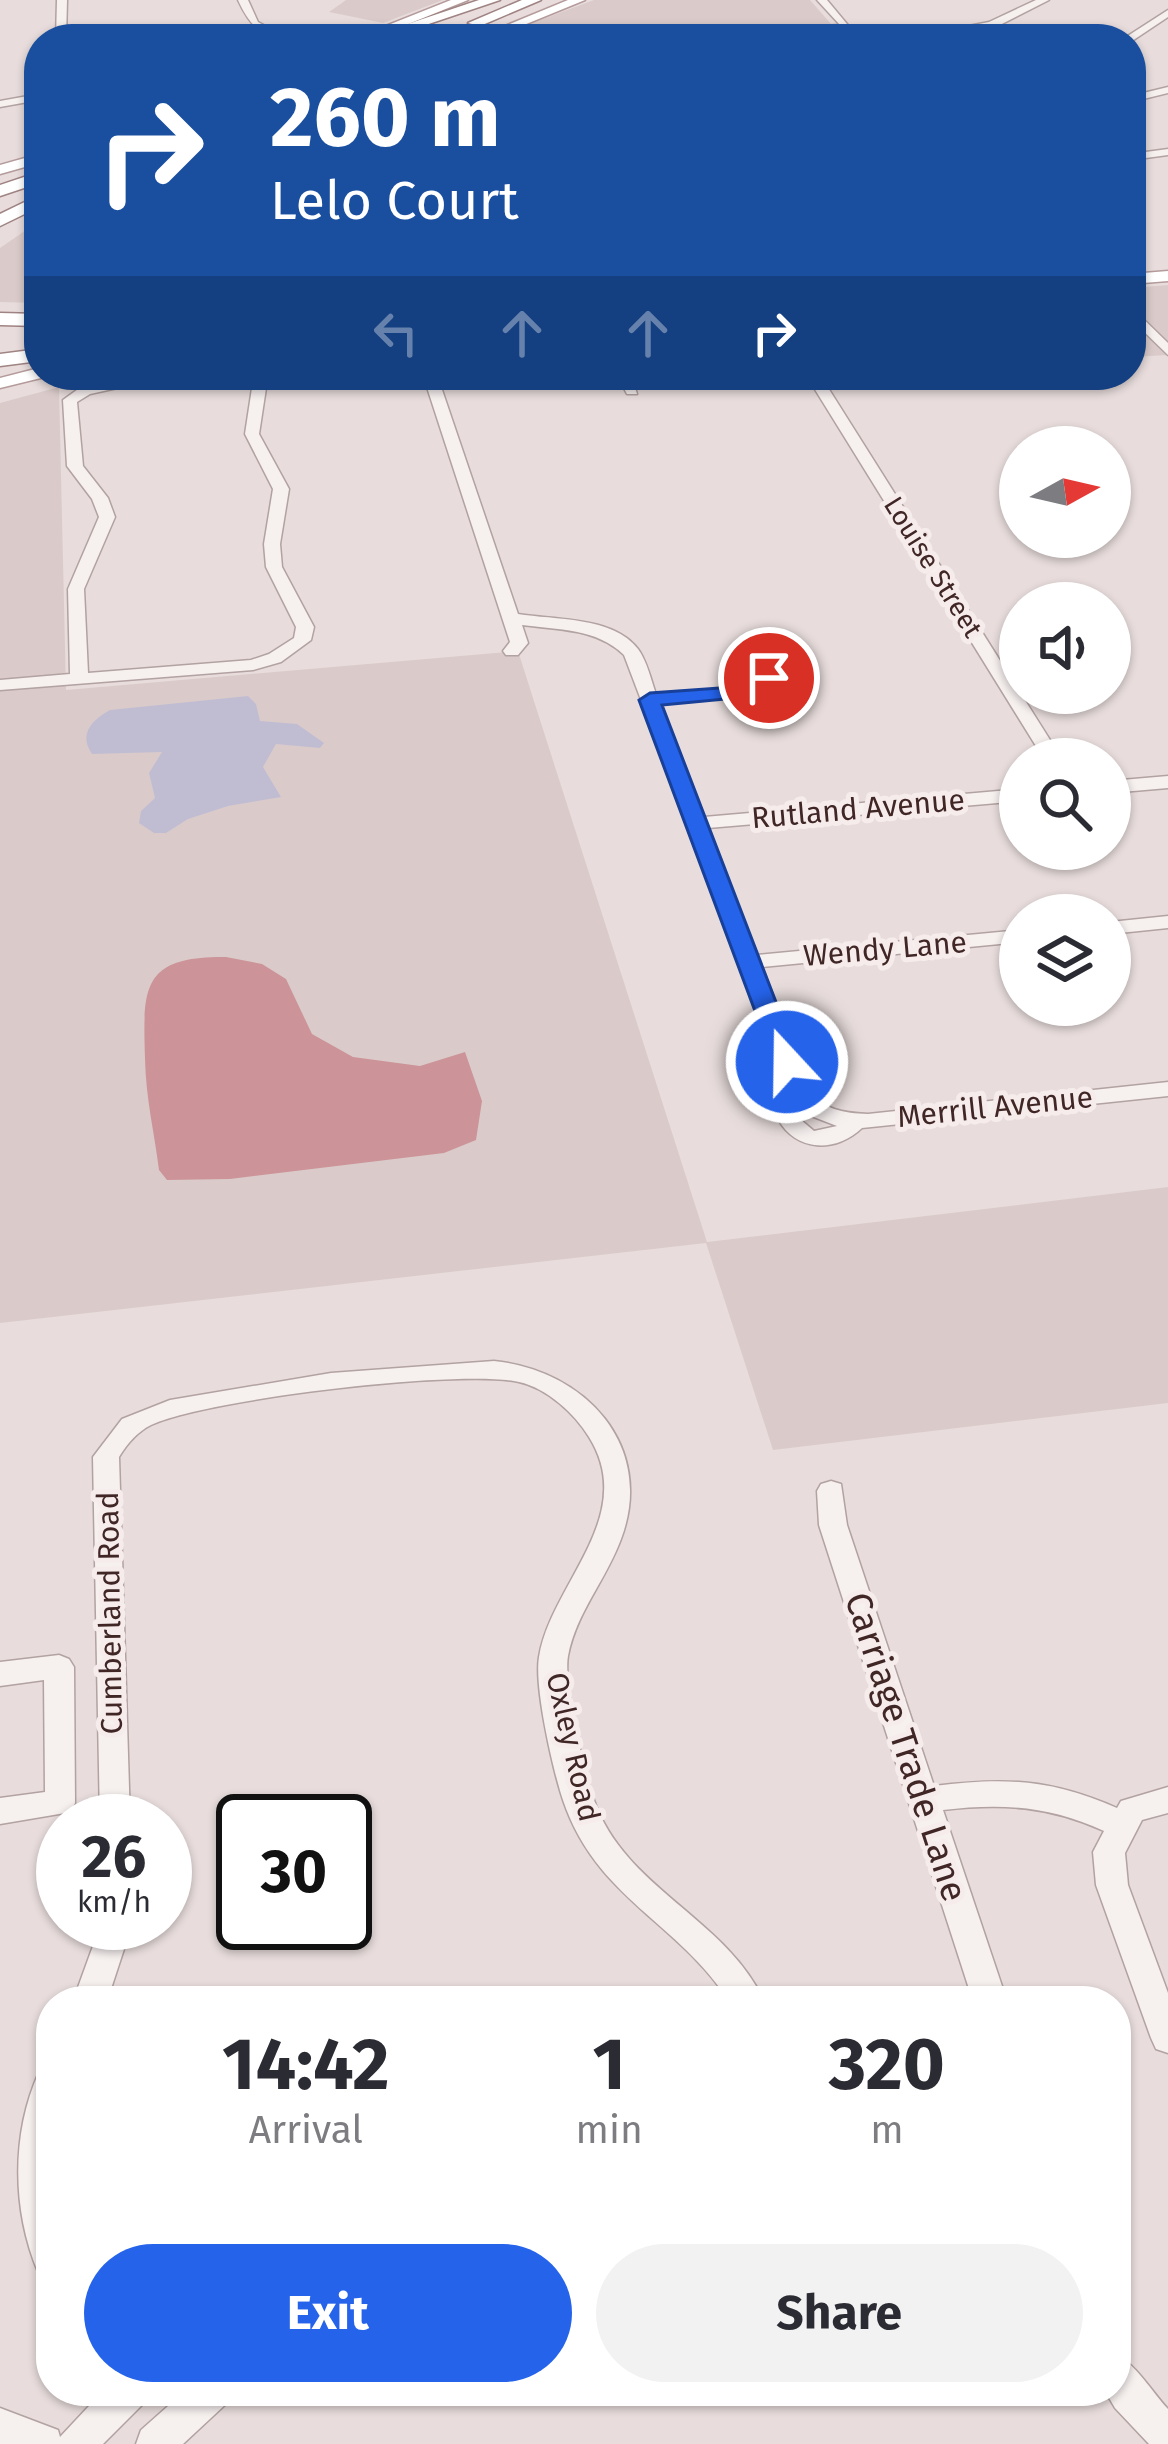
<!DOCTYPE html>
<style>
:root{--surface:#fff;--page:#f2f2f3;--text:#2b2b33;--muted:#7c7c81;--accent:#2563eb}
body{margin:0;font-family:"Fira Sans",sans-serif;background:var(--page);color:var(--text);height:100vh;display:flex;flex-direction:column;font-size:45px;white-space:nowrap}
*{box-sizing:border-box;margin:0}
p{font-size:39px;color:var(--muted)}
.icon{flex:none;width:66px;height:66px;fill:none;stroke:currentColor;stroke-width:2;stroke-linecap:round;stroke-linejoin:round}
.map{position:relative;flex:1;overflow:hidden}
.drawer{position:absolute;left:36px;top:1986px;width:1095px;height:420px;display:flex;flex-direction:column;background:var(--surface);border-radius:48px;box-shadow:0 3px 9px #0004}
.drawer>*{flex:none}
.banner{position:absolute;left:24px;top:24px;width:1122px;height:366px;border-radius:48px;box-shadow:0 3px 9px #0004;background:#1a4fa0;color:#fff;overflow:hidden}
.needle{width:78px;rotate:82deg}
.controls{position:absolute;left:999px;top:426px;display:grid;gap:24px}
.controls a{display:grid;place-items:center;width:132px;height:132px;border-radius:50%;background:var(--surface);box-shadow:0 3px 9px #0004;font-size:60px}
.speed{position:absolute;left:36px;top:1794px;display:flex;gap:24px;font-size:60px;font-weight:700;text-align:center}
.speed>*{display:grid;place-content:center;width:156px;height:156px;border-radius:50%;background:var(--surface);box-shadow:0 3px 9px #0004;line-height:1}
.speed small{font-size:30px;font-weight:400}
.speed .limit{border:6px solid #111;border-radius:18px;background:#fff;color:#111}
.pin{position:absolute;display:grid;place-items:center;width:102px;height:102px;color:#fff;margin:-51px;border:6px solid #fff;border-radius:50%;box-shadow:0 3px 12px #0007}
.me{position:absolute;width:132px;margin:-66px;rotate:339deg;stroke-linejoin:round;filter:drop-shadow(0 0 9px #0008)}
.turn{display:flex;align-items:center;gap:42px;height:252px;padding:0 48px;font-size:54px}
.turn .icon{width:156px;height:156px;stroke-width:2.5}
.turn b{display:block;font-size:84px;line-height:102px}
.lanes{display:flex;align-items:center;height:114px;padding:0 48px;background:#0003;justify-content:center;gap:60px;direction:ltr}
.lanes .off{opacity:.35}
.eta{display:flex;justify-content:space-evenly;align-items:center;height:204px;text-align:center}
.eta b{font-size:72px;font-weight:700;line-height:84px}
.action{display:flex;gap:24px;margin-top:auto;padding:24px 48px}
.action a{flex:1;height:138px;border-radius:72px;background:var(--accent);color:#fff;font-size:48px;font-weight:700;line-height:138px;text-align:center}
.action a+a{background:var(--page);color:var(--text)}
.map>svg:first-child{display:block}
.built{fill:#dacbca}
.green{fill:#c0bdd3}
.water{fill:#cc9498}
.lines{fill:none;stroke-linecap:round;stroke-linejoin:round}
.minor-casing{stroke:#b2a2a1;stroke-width:3}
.major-casing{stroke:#b59b9b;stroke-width:3}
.highway-casing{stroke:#a08383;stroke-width:3}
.minor{fill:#f6f0ef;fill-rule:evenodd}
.major{fill:#fff;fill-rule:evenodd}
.highway{fill:#fff;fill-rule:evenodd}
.route{fill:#2563eb;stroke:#184099;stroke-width:3}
.labels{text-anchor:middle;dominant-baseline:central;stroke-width:10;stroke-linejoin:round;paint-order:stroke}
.far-street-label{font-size:27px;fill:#402625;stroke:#f6ecec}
.street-label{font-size:30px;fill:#402625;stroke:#f6ecec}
.near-street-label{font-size:36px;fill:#402625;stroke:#f6ecec}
</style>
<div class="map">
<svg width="1168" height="2444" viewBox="0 0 1168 2444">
<rect width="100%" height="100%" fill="#e8dddc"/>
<path class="built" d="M346,0H443L383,23L329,12Z
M594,0H810L832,25L698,32L703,39H489Z
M39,221V303L0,302V248Z
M1168,285V355L1131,357V288Z
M59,387L66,690L518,651L707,1242L1168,1187V1403L773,1450L706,1243L0,1323V403Z"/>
<path class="green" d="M248,696L256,704L260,721L297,724L324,743L320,748L276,744L263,767L281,797L228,806L188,819L166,833H154L139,823L141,811L155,798L149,773L162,752L92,754C78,734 92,720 110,710Z"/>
<path class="water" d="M226,957L262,964L286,979L312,1034L353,1057L420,1066L465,1052L482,1101L476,1140L444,1153L230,1179L167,1180L159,1170C154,1130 146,1100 145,1059C143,988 141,956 226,957Z"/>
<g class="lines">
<g class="minor-casing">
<path id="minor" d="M57,0H67L66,39H56Z
M238,0H248L258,22L289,39C261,39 249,24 238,0Z
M817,0H827L857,36L845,31L711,39L739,30L840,25Z
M1036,0H1049L996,27L902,39L989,22Z
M1168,10V17L1132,41L1123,39Z
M1168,87V93L1131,102V96Z
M39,94V100L0,107V101Z
M1168,149V155L1131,160V154Z
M1131,307L1168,343V355L1131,319Z
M146,375H177L90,394L77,402L83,466L108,498L115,517L84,589L88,673L251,660L269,654L294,638L296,627L266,567L264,544L273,489L245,434L254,375H268L259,434L289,489L280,544L282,567L314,627L311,640L281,662L253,670L0,690V680L70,674L68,589L99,517L92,499L67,466L63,400L81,387Z
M423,375H437L518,614C554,620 613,616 638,649C647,661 651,680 656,694C676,692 698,693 718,688C745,682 767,664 794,683V697L767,707L725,698L660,704L704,817L1020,789V801L708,828L757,955L1020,930V942L762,967L809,1091C825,1110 843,1113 868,1114L1168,1082V1096L862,1128C836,1153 796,1152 778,1119L793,1100L624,655C597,628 557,630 522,625L528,643L518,655H506L503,651L510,642ZM757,685H774L778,691L765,696L742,691ZM806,1114L837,1126L814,1131L801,1120Z
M617,375H631L637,394H627Z
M806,375H820L1062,759H1044Z
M1168,776V788L1110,793V781Z
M1168,916V928L1110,934V922Z
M494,1361C585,1370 656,1446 621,1539C606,1580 576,1613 568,1656C563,1685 584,1770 594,1800C624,1888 726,1918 764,2001H729C678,1922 596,1898 563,1800C553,1770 534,1687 539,1657C551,1583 639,1517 589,1437C575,1414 547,1388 519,1382C460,1369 206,1399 151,1425C137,1432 127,1444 119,1457L130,1821H100L93,1457L122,1419L170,1400L331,1373Z
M831,1481L841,1484L847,1525L934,1786C1005,1777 1051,1779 1117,1808L1121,1801L1168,1787V1813L1142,1820L1125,1853L1128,1885L1168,1993V2053L1156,2049L1151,2038L1096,1885L1093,1852L1104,1831C1049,1806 1002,1803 943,1810L1007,2001H973L819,1525L817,1491L821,1484Z
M59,1655L69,1659L74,1667L75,1803L71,1812L0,1824V1798L45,1792L44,1680L0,1686V1662Z
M95,1923H127L125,1946L107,2001H73L93,1946Z
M51,2067V2277L38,2272C12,2210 11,2134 39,2072Z
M1116,2355C1136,2364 1152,2392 1168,2409V2444H1149L1115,2408L1105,2391H1116Z
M103,2391H149L143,2404L103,2444H0V2408L58,2430L60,2437Z
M185,2391H232L226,2404L183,2444H136L141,2430Z"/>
</g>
<g class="major-casing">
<path id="major" d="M451,0H468L371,39H353Z
M568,0H585L490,39H473Z
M39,154V163L0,174V165Z
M1168,271V281L1131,284V274Z
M39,368V375L45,377L0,388V378Z"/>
</g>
<g class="highway-casing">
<path id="highway" d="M479,0H500L384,39H363Z
M522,0H541L480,26L468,23Z
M39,172V183L0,196V185Z
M39,195V207L0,226V214Z
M0,313L39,314V326L0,325Z
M39,349V361L0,366V354Z"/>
</g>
<use href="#minor" class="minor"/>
<use href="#major" class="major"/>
<use href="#highway" class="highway"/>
</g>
<path class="route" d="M769,672L776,674V683L725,699L662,705L799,1062L787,1069L774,1062L639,700L650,693L720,688L740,677Z"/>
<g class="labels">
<g class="far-street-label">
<text transform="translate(933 567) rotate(58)">Louise Street</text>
</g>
<g class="street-label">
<text transform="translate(858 809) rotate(-5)">Rutland Avenue</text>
<text transform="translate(885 949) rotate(-5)">Wendy Lane</text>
<text transform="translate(995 1107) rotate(-6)">Merrill Avenue</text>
<text transform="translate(110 1613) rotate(-91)">Cumberland Road</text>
<text transform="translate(573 1747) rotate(77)">Oxley Road</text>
</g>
<g class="near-street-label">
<text transform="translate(906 1747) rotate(72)">Carriage Trade Lane</text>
</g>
</g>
</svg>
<div class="controls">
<a><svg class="needle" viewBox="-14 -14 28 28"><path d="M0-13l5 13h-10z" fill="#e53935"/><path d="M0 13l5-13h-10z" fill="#7c7c81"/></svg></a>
<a><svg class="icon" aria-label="sound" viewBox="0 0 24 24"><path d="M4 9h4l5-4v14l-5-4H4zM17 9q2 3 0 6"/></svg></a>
<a><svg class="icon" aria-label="search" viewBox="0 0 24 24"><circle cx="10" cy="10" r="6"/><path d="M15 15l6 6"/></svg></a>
<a><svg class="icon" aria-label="layers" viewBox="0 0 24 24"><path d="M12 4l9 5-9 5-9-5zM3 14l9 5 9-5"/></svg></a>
</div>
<div class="speed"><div>26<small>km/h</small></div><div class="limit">30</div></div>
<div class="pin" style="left:769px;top:678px;background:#d93025"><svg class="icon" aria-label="arrive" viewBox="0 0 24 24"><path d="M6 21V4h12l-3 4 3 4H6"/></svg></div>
<svg class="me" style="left:787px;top:1062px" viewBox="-20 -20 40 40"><circle r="17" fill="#2563eb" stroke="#fff" stroke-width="3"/><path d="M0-11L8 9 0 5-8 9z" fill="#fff"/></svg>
<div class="banner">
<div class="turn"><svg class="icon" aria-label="right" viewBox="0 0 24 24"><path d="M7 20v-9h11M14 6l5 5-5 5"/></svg><div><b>260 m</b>Lelo Court</div></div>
<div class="lanes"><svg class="icon off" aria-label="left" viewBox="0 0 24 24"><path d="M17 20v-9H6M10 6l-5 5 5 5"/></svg><svg class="icon off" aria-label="ahead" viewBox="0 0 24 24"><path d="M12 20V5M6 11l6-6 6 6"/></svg><svg class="icon off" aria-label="ahead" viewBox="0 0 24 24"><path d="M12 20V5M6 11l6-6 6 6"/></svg><svg class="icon" aria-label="right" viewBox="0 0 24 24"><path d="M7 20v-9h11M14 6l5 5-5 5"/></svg></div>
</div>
<section class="drawer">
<div class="eta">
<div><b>14:42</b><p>Arrival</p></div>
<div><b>1</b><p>min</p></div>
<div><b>320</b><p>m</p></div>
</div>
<div class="action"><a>Exit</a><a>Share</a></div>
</section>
</div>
